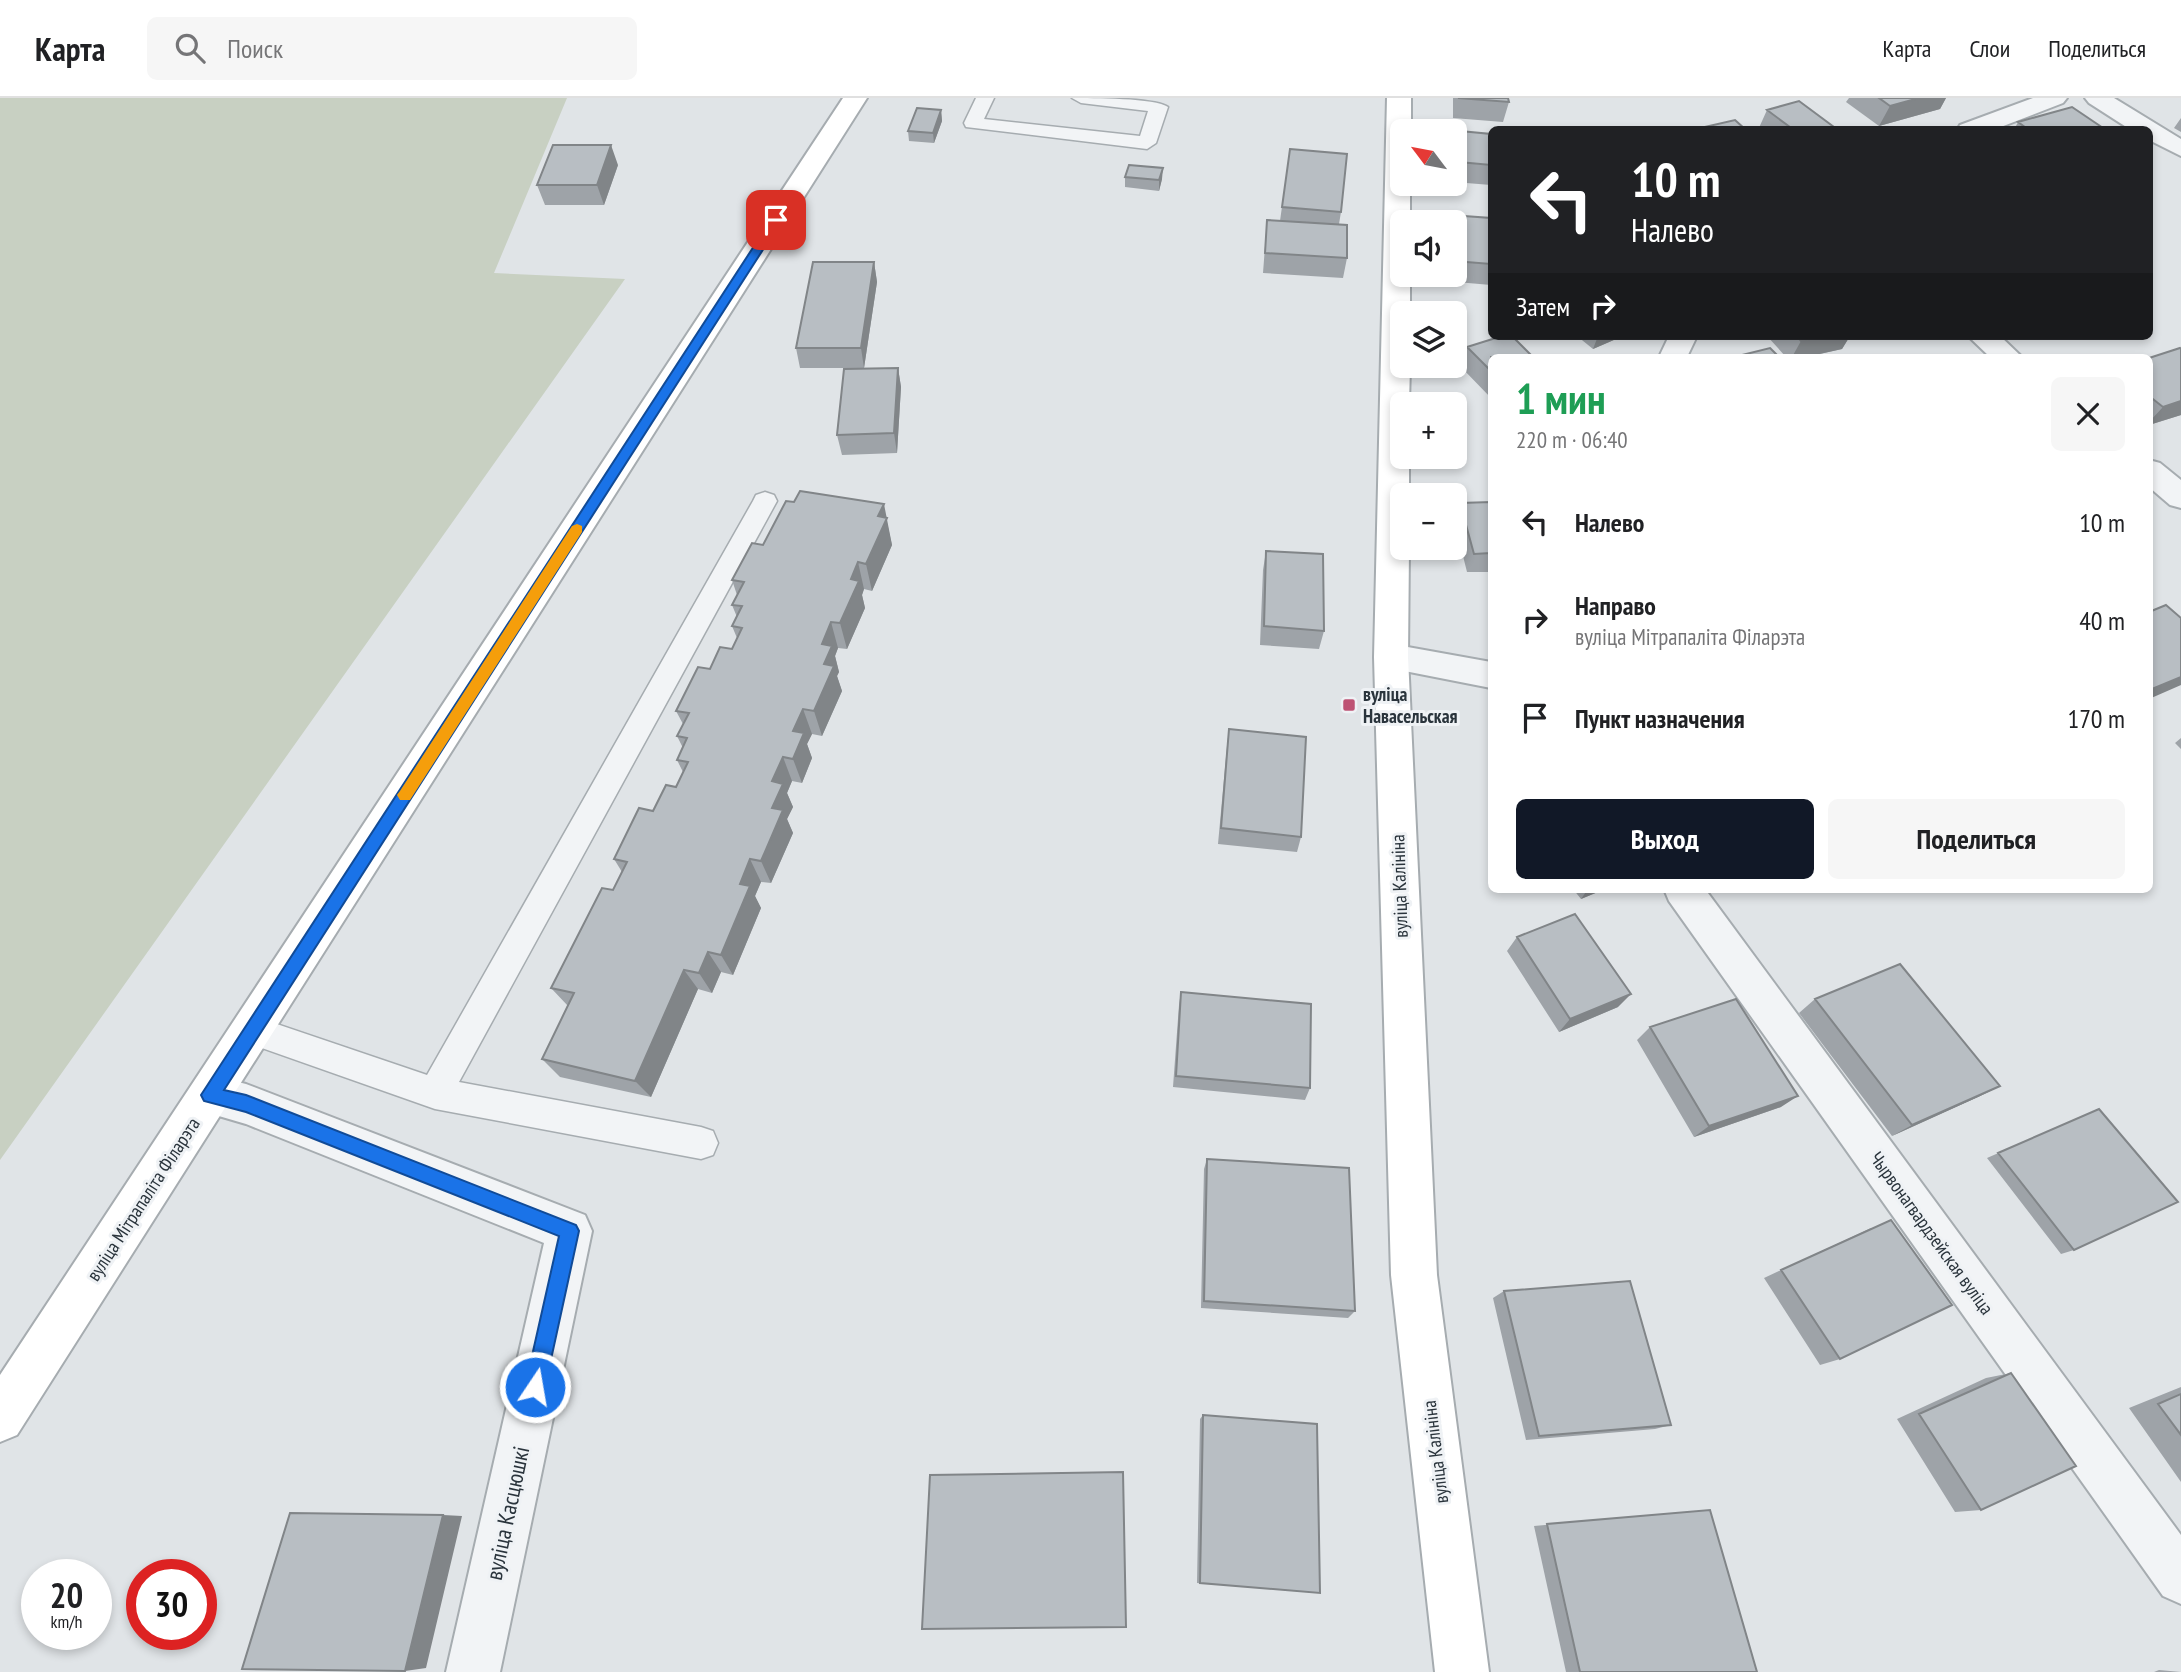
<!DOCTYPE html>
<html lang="ru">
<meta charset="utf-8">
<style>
:root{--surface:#fff;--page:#f6f6f6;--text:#202124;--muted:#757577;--line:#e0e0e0;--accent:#111827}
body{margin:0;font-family:"PT Sans Narrow",sans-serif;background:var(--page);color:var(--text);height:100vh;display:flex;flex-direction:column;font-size:26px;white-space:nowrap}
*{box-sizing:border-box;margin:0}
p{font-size:23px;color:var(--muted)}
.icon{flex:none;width:38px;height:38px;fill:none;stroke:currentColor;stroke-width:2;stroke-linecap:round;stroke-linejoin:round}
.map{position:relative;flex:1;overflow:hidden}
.sheet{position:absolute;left:1488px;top:256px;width:665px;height:539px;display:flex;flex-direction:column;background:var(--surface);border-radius:10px;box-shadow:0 4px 10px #0003}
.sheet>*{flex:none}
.guide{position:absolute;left:1488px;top:28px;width:665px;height:214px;border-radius:10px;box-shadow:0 4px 10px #0003;background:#202124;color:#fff;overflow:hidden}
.needle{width:46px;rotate:302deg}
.tools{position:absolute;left:1390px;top:21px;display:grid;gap:14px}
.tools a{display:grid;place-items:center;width:77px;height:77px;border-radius:10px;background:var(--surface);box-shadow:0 4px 10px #0003;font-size:35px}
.speed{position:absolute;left:21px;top:1461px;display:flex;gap:14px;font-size:35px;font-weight:700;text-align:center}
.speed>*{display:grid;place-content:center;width:91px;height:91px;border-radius:50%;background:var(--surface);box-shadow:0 4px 10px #0003;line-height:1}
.speed small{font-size:18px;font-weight:400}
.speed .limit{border:10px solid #d22;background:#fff;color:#111}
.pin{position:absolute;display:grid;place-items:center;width:60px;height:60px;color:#fff;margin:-30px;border-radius:14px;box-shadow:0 4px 10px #0006}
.me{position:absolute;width:77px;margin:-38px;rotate:12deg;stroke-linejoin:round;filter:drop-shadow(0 0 5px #0008)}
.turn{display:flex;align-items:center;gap:24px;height:147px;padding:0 28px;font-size:32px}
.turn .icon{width:91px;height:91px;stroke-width:2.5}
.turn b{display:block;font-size:49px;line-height:60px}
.then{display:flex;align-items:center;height:66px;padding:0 28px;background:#0003;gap:14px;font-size:26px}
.round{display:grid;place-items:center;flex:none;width:74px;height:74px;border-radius:10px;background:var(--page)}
.head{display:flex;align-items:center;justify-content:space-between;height:119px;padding:0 28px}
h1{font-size:42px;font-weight:800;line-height:52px;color:#1e9e55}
.button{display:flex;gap:14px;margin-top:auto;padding:14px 28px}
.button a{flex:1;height:80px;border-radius:10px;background:var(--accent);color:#fff;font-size:28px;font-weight:800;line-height:80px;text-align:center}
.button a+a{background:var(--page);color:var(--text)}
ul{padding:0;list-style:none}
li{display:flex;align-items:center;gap:21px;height:98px;padding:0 28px}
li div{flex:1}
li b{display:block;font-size:26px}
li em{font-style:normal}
header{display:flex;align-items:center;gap:42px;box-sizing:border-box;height:98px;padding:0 35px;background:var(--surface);border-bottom:2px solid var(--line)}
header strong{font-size:33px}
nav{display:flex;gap:38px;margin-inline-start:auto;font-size:24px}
.search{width:490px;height:63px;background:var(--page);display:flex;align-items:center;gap:18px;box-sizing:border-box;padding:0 24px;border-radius:10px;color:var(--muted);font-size:26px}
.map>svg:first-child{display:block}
.green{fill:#c8d0c2}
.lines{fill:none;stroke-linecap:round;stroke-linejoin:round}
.service-casing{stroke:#a6acb0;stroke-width:3}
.minor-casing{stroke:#a6acb0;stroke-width:4}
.secondary-casing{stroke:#a6acb0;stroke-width:4}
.service{fill:#f2f4f6;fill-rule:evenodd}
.minor{fill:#f2f4f6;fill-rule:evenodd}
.secondary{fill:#fff;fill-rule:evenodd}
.wall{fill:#9ea3a8}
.shaded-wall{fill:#818588}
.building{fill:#b8bec3;stroke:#818588;stroke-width:2}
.route{fill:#1a73e8;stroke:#114b97;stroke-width:2}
.slow{fill:#f59e0b}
.poi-dot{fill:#be5374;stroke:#eff2f5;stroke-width:2.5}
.labels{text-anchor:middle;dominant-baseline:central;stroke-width:6;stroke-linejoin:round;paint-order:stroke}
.poi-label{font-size:19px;font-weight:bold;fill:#2a343c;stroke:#eff2f5;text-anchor:start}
.street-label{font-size:19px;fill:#2a343c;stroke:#eff2f5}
.near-street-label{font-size:23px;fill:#2a343c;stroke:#eff2f5}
</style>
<header>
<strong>Карта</strong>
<div class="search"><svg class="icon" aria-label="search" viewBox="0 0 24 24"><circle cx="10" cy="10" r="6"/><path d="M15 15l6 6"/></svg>Поиск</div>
<nav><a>Карта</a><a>Слои</a><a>Поделиться</a></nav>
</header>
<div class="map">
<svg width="2181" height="1574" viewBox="0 0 2181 1574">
<rect width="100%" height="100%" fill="#e0e4e7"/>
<path class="green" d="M0,0H567L494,175L625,181L0,1062Z"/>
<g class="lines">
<g class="service-casing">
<path id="service" d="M976,0H994L984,21L1140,38L1148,13L1081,5L1072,0C1092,0 1156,0 1168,9L1156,45L1147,51L966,29L964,25Z
M765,394L774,397L777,403L459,984L701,1029L713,1033L718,1045L713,1057L701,1061L435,1011L242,943L237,933L242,923L253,918L427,977L753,403L756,397Z"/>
</g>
<g class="minor-casing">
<path id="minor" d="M2033,0H2067L2063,5L1993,32H1957L1960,27Z
M2085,0H2114L2181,41V58L2149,42V32H2131L2089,5Z
M1669,238H1697L1687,259H1659Z
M1968,238H2000L2022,259H1990Z
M2149,362L2160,365L2181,382V410L2170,407L2149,389Z
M1391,546L1491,564V590L1379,568L1374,559L1379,550Z
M1664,791H1705L2181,1437V1506L2163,1498L1669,803Z
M210,977L246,986L585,1117L592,1133L500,1574H446L544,1145L246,1026L195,1011L189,997L195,983Z"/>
</g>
<g class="secondary-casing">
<path id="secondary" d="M843,0H867L17,1337L0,1344V1277Z
M1387,0H1411V33H1402V86H1410V124H1402V177H1410V215H1402V268H1410L1409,306H1402V359H1409V397H1402V450H1409L1408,559L1437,1177L1489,1574H1435L1391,1177L1374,559Z"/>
</g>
<use href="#service" class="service"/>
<use href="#minor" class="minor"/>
<use href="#secondary" class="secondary"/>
</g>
<path class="wall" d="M1453,0H1508L1509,4L1503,24L1453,20Z
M1849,0H1946L1940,11L1879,28L1846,4Z
M941,12L942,23L934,45L909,43L908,33Z
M1767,12L1838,32H1758Z
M2181,20V34L2174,30Z
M2018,24L2106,32H2014Z
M1460,33L1491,36V87L1454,84V54Z
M1290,51L1341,114L1339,126L1347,160L1343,180L1263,175L1267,122L1280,123Z
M618,67L604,107H545L537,87Z
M1125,79L1162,81L1159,93L1125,89Z
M1450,117L1491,120V187L1445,183V177H1454V124H1448Z
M874,164L877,184L864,270H800L796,250Z
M1577,238H1623L1593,251Z
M1767,238H1850L1842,251L1806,259H1786Z
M1467,249L1491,259V300L1461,269Z
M2149,260L2181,317L2149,327Z
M898,270L901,289L897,355L842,357L837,337Z
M1491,404V474H1467L1454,422L1460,405Z
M886,420L892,447L872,493L864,491L862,497L865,510L847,551L838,550L835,558L839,574L837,578L842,593L822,638L812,636L807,646L812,660L802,685L792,683L787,695L793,709L787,721L793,735L771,785L761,784L755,798L761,810L733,877L721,874L712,895L698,891L651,999L560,979L542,961L568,908L551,890L613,792L622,774L614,761L653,713L676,689L683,674L677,662L683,650L677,638L683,626L676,613L710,571L732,551L737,540L732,528L737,519L732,507L737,497L732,482L763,447Z
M1266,453L1324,533L1319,551L1260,547L1263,472Z
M1229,631L1301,739L1297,754L1218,746L1227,648Z
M2181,640V651L2175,645Z
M1573,791H1605L1581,801Z
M1517,839L1618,909L1559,934L1507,853Z
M1181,894L1310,990L1305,1002L1173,989L1179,907Z
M1815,901L2000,988L1978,999L1892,1038L1799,915Z
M1650,929L1781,1009L1694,1039L1637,942Z
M2099,1011L2074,1152L2061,1156L1987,1060Z
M1207,1061L1355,1213L1348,1220L1201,1210L1204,1071Z
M1871,1130L1840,1261L1820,1267L1764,1180Z
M1504,1193L1671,1327L1655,1331L1526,1342L1493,1200Z
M2011,1275L1981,1412L1955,1414L1897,1321L1986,1280Z
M2181,1289V1384L2129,1310Z
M1203,1317L1320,1495L1197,1485L1200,1321Z
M1710,1412L1757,1574H1566L1534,1428Z
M2159,1572L2181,1574H2154Z"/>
<path class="shaded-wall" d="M1919,0H1946L1940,11L1879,28L1890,8Z
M941,12L942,23L934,45L933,35Z
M611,47L618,67L604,107L597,87Z
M1163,70L1162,81L1159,93V82Z
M874,164L877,184L864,270L861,250Z
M1598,238H1623L1593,251Z
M1823,238H1850L1842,251L1806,259H1792L1801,243Z
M898,270L901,289L897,355L894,335Z
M2181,303V317L2149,327V324L2163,309Z
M884,406L892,447L872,493L866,466L878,418Z
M858,464L864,491L862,497L865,510L847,551L840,525L851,481Z
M831,524L838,550L835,558L839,574L837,578L842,593L822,638L814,613L824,566L822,546Z
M2181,579V587L2149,601V593L2152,591Z
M803,611L812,636L807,646L812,660L802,685L793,661V633Z
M783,659L792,683L787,695L793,709L787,721L793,735L771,785L761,763L772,710V683Z
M750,761L761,784L755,798L761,810L733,877L721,857L740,786Z
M1588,791H1605L1581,801Z
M708,854L721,874L712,895L699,875Z
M684,872L698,891L651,999L635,983Z
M1631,896L1618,909L1559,934L1570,921Z
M2000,988L1978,999L1892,1038L1912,1027Z
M1798,998L1781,1009L1694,1039L1709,1028Z
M443,1417L462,1418L426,1570L405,1573Z"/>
<path class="building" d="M1458,0H1508L1509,4Z
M1879,0H1919L1890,8Z
M1799,3L1838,32H1794L1767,12Z
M2072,9L2106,32H2029L2018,24Z
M917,10L941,12L933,35L908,33Z
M1735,22L1746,32L1696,31Z
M1460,33L1491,36V67L1459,64Z
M553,47H611L597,87H537Z
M1290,51L1347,56L1341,114L1282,109Z
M1129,67L1163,70L1159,82L1125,79Z
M1450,117L1491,120V166L1454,163V124H1450Z
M1267,122L1347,127V160L1265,155Z
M813,164H874L861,250H796Z
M1502,238H1512L1533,259H1491V273L1467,249Z
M1797,238H1823L1801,243Z
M1770,250L1779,259H1734Z
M2180,250L2181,251V303L2163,309L2149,298V260Z
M898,270L894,335L837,337L844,271Z
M800,393L884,406L878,418L887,420L866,466L858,464L851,481L859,483L840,525L831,524L822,546L832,548L824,566L834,568L814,613L803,611L793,633L804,635L793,661L783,659L772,683L783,686L772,710L783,712L761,763L750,761L740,786L750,788L721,857L708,854L699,875L684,872L635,983L542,961L574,895L551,890L602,790L613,792L627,764L614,761L639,710L653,713L666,687L676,689L688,664L677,662L687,640L677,638L689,615L676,613L698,569L710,571L720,549L732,551L742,530L732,528L742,508L732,507L744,484L732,482L752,445L763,447L786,403L794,404Z
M1491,404V455L1474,456L1460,405Z
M1266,453L1323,456L1324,533L1264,528Z
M2166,507L2181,520V579L2152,591L2149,587V514Z
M1229,631L1306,639L1301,739L1221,730Z
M1575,816L1631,896L1570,921L1517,839Z
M1900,866L2000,988L1912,1027L1815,901Z
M1181,894L1311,906L1310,990L1176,978Z
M1736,901L1798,998L1709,1028L1650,929Z
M2099,1011L2178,1104L2074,1152L1998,1055Z
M1207,1061L1349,1070L1355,1213L1204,1203Z
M1891,1122L1952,1207L1840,1261L1781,1172Z
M1630,1183L1671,1327L1539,1338L1504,1193Z
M2011,1275L2076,1368L1981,1412L1919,1316Z
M2181,1296V1337L2158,1306Z
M1203,1317L1317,1326L1320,1495L1200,1485Z
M1123,1374L1126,1529L922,1531L930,1377Z
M1710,1412L1757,1574H1580L1547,1426Z
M290,1415L443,1417L405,1573L242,1571Z"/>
<path class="route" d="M776,119L782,122L224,992L246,997L576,1127L579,1133L545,1289L542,1296L535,1299L528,1296L525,1289L559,1138L246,1014L204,1003L201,997L771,122Z"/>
<path class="slow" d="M577,426L582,428V434L410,702H400L397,697L400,693L572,428Z"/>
<rect class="poi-dot" x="1342" y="600" width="14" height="14" rx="3.5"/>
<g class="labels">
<g class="poi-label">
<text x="1363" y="596">вуліца<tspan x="1363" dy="22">Навасельская</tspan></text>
</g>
<g class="street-label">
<text transform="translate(1399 788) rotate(-92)">вуліца Калініна</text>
<text transform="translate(143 1101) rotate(-57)">вуліца Мітрапаліта Філарэта</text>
<text transform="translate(1932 1135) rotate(54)">Чырвонагвардзейская вуліца</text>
<text transform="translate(1435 1354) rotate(-97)">вуліца Калініна</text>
</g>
<g class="near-street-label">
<text transform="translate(507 1415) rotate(-78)">вуліца Касцюшкі</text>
</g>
</g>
</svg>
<div class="tools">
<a><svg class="needle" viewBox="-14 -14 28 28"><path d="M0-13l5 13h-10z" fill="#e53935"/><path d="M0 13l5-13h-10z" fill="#757577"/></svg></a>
<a><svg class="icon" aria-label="sound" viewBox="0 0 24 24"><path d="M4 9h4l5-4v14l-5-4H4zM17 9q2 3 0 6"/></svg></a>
<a><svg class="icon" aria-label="layers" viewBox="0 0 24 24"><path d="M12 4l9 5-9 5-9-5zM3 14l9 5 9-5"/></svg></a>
<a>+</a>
<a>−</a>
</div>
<div class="speed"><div>20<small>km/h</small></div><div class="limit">30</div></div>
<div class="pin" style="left:776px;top:122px;background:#d93025"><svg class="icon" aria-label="arrive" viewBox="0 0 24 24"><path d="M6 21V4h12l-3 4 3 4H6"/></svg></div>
<svg class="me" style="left:535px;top:1289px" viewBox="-20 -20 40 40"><circle r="17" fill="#1a73e8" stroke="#fff" stroke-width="3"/><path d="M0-11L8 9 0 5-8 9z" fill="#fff"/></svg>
<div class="guide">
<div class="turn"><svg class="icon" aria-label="left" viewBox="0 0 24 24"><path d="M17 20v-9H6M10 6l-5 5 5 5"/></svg><div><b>10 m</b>Налево</div></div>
<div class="then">Затем<svg class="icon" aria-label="right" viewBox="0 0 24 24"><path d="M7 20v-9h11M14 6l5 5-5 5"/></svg></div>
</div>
<section class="sheet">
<div class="head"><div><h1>1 мин</h1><p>220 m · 06:40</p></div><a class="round"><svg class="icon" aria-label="close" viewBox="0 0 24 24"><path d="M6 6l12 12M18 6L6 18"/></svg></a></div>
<ul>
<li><svg class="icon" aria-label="left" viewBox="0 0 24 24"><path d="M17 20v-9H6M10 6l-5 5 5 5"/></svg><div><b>Налево</b></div><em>10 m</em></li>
<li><svg class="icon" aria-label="right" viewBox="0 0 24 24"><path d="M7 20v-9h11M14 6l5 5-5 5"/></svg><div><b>Направо</b><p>вуліца Мітрапаліта Філарэта</p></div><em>40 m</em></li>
<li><svg class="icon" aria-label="arrive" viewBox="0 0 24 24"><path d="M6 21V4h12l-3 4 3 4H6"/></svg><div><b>Пункт назначения</b></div><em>170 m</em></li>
</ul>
<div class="button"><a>Выход</a><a>Поделиться</a></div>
</section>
</div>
